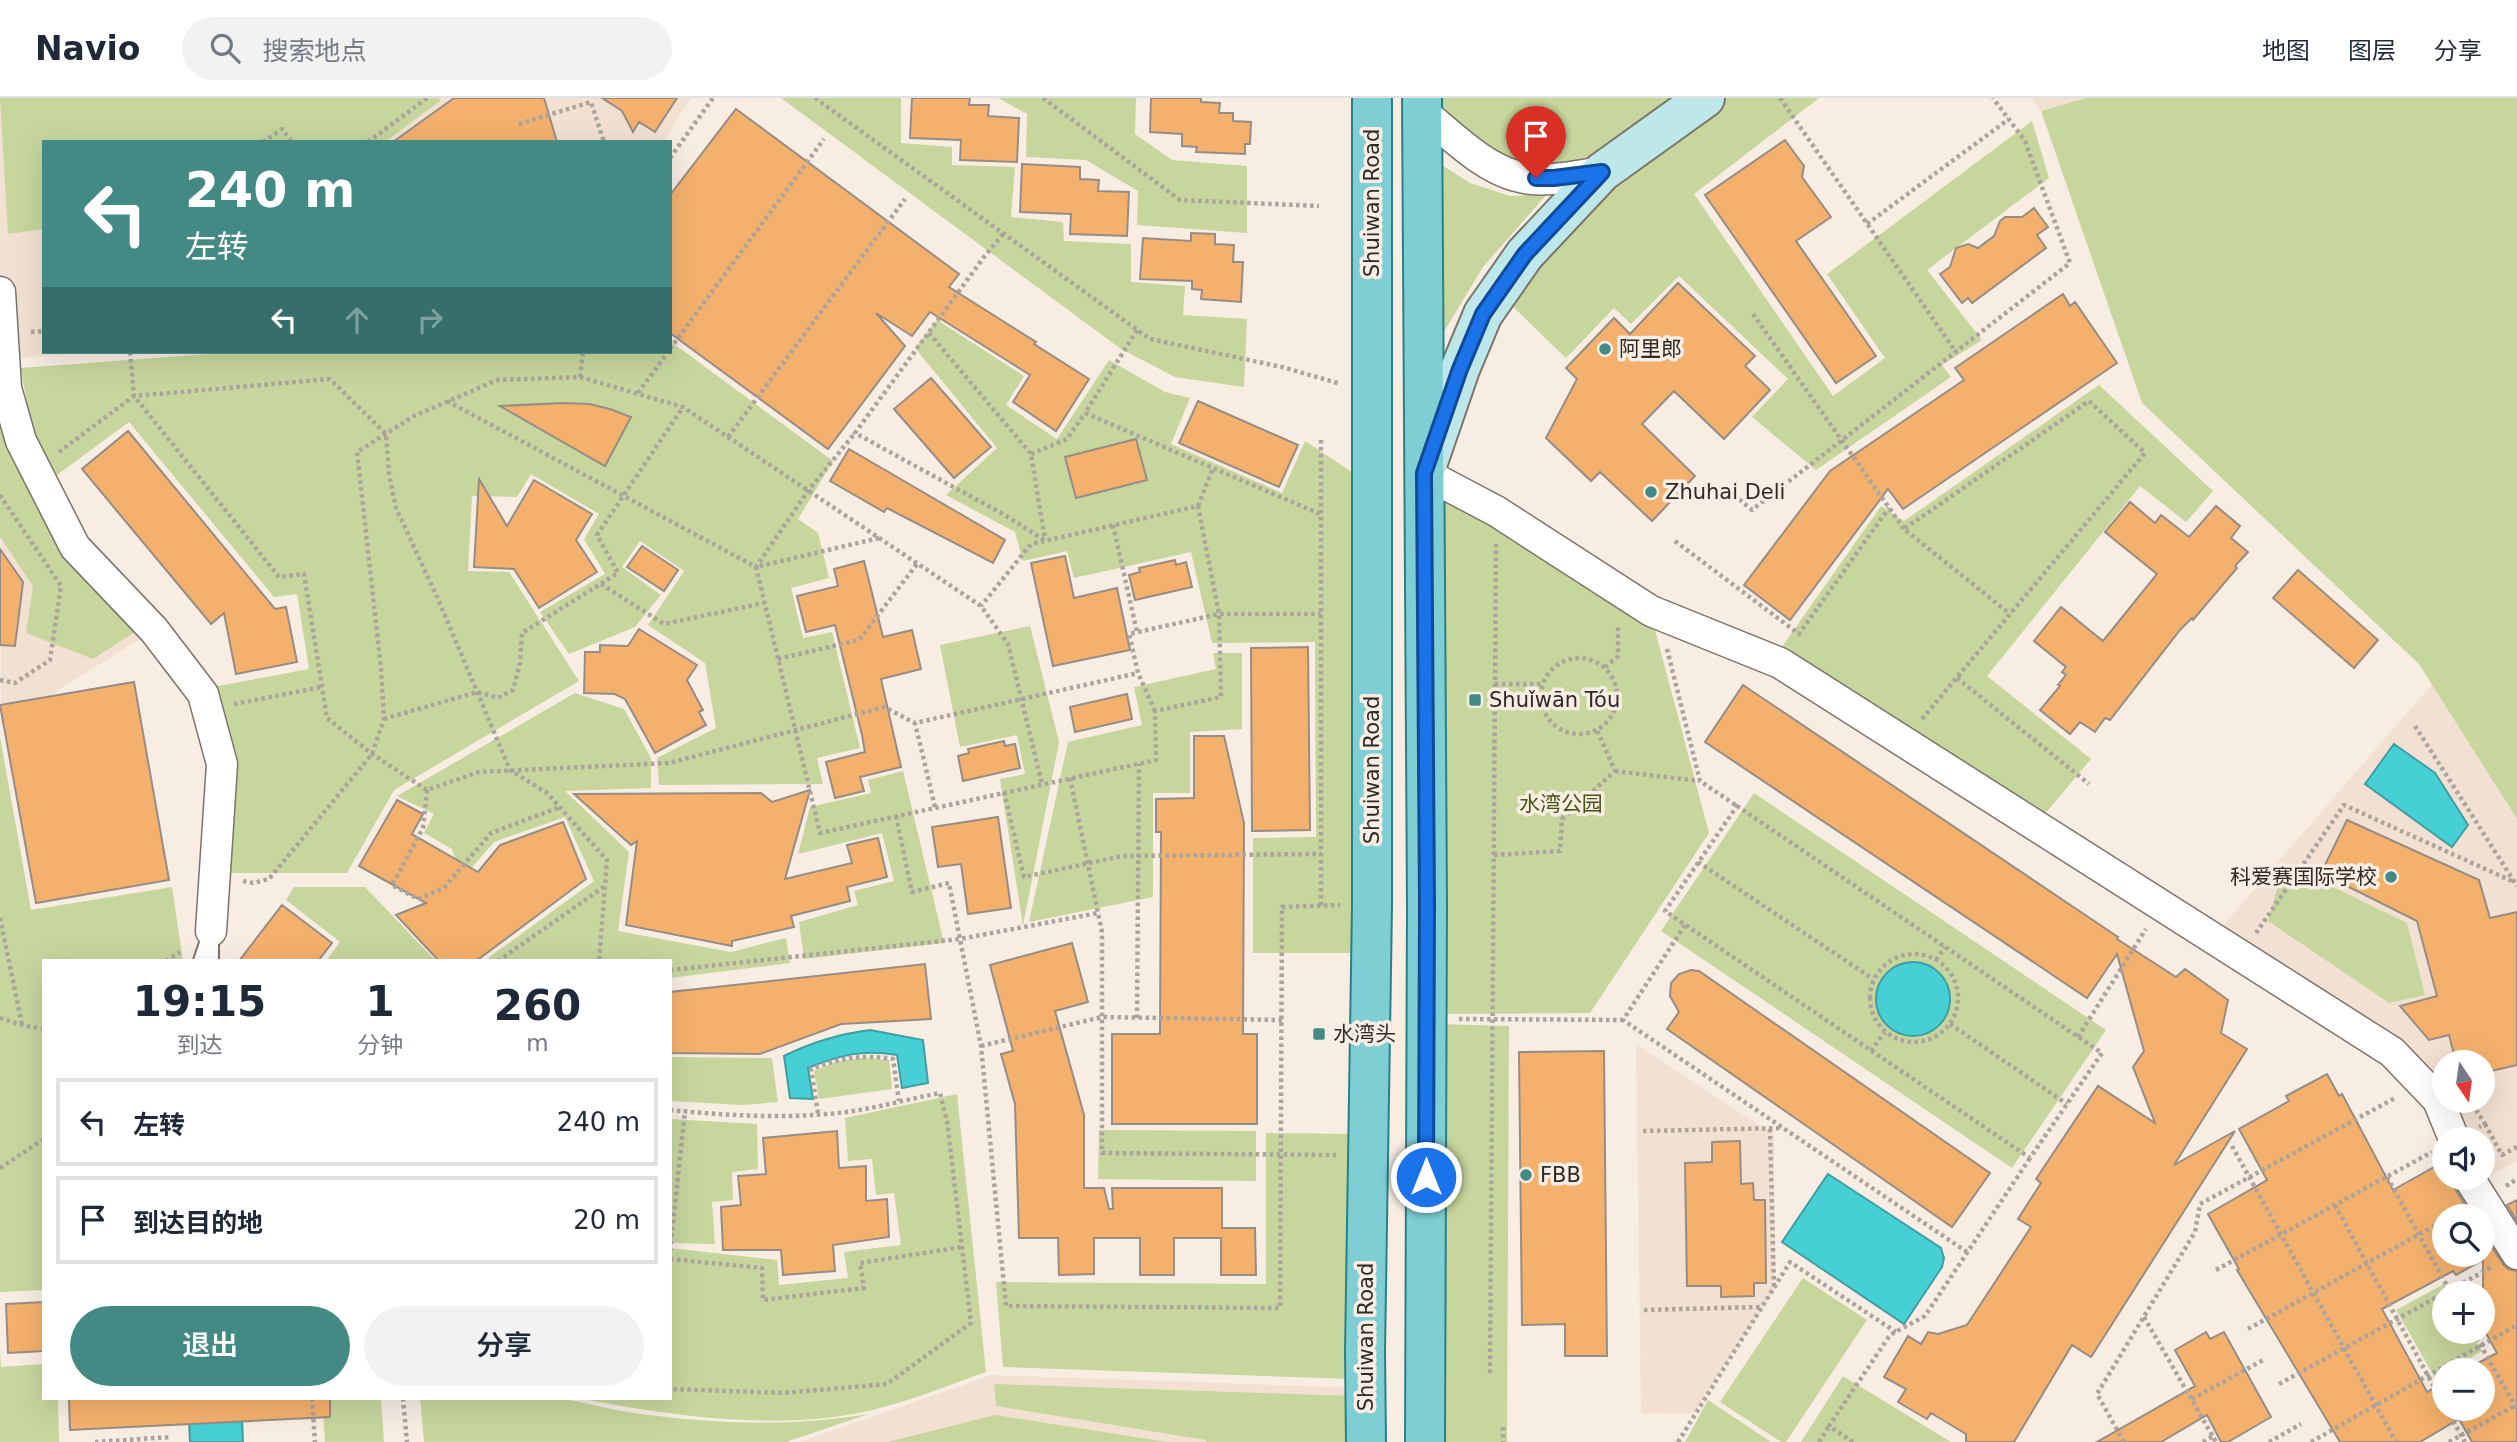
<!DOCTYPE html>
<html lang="zh">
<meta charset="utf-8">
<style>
:root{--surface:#fff;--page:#f2f2f3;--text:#1f2937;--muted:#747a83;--line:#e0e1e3;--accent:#438a85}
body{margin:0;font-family:"DejaVu Sans","Noto Sans SC",sans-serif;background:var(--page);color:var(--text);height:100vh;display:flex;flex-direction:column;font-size:26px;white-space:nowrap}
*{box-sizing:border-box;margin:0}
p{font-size:23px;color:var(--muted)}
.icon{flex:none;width:38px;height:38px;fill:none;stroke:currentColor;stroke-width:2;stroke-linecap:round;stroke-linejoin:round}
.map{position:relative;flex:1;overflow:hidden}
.drawer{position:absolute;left:42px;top:861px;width:630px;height:441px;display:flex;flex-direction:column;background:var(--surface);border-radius:0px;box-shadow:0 7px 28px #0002}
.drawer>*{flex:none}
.top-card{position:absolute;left:42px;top:42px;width:630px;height:214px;border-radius:0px;box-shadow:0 7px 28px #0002;background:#438a85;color:#fff;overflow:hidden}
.needle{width:46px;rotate:167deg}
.buttons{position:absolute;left:2432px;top:952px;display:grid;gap:14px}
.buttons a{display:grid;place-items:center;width:63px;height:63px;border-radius:50%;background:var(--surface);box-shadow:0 7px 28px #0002;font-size:35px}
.pin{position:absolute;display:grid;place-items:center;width:60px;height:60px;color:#fff;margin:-72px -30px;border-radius:50% 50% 50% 0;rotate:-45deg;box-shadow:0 0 7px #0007}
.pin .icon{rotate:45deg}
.me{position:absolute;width:77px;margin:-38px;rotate:0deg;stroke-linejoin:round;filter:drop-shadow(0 0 5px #0008)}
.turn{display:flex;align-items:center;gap:24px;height:147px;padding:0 28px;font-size:32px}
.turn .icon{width:91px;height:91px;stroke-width:2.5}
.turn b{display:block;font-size:49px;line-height:60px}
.lanes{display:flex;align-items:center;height:66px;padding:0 28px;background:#0003;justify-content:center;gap:35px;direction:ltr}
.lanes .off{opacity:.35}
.eta{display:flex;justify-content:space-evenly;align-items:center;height:119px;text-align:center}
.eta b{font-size:42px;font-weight:600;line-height:49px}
.action{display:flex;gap:14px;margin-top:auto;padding:14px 28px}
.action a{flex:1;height:80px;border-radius:42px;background:var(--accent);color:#fff;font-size:28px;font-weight:600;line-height:80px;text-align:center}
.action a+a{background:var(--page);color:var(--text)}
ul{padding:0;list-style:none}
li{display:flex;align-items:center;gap:21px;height:88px;margin:0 14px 10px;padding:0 14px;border:4px solid var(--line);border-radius:0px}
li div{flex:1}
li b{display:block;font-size:26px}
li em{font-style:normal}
header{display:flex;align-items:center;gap:42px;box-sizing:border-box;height:98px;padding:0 35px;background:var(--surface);border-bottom:2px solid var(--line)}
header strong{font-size:33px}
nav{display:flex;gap:38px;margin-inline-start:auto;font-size:24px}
.search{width:490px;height:63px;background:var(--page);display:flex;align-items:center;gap:18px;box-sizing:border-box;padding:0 24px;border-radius:38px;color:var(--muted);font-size:26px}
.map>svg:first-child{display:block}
.built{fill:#f2e1d2;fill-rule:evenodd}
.green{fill:#c6d69d}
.water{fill:#46d0d6;stroke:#3f9ea1;stroke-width:2}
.building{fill:#f4b16d;stroke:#978d84;stroke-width:2;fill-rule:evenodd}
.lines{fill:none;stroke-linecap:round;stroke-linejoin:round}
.lane-casing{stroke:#7c736b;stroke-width:18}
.street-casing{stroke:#7c736b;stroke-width:33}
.secondary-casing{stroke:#7c736b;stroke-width:42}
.primary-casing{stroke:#2a8084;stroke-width:42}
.path{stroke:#aca49c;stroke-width:4.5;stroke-dasharray:3.5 3.5;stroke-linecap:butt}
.lane{stroke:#fff;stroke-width:14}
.street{stroke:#fff;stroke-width:30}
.secondary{stroke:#bee7e9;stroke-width:38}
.primary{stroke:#7eced4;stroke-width:38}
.route-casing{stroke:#114b97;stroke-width:18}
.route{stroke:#1a73e8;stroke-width:12}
.poi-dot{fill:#438a85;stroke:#f8ede3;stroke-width:2.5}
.labels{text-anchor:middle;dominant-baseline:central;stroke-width:7;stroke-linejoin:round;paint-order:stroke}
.street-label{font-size:21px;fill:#2e2a26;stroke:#f8ede3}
.poi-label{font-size:21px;fill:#2e2a26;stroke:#f8ede3;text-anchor:start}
.park-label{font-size:21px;fill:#475415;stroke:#f8ede3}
</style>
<header>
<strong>Navio</strong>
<div class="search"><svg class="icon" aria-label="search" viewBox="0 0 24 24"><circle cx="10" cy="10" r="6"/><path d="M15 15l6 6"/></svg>搜索地点</div>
<nav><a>地图</a><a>图层</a><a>分享</a></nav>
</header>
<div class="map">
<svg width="2517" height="1344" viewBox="0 0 2517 1344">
<rect width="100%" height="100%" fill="#f8ede3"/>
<path class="built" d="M0,0H691L663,44H44V254H94L4,261L75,449L154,532L1,628Z
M2031,0H2083L2041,13Z
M2432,586L2517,721V1063L2481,1083L2483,1080V1041H2459L2438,1002L2214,838ZM2445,964H2483V1003H2445Z
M1636,946L1774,1037L1775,1191L1693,1316L1641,1315Z
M992,1277L1365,1290V1344H799Z"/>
<path class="green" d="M0,0H439L440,3L385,44H44V131L8,136Z
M781,0H901V45L952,49V67L1015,69L1011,119L1063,124L1064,143L1131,146V184L1185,188L1183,217L1247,221L1244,289L1175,279L1121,251Z
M998,0H1136L1135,36L1172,62L1247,68V135L1137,127L1138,93L1086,62L1026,59L1027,16Z
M1422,0H1704L1602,73L1517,79Z
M1717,0H1819L1694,96L1833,298L1885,260L1827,176L2032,23L2049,80L1927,172L1982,242L1942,267L1951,279L1816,372L1752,319L1788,281L1679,178L1631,226L1614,210L1566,260L1505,201L1532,157Z
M2085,0H2517V721L2419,566L2142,305L2041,13Z
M1440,66L1470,85L1510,98L1547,96L1483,169L1442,237Z
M937,222L1024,278L1006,307L1057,341L1109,262L1165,294L1190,300L1171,346L1282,395L1305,343L1361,380L1360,855H1253V740L1316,739L1315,544L1212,545L1191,454L1074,480L1067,453L1023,463L1015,434L946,397L997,350L915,250Z
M670,243L833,363L798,421L818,435L829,480L791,490L803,540L832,534L860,650L817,660L823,686L659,687L657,660L716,630L705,565L648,527L684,473L640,443L622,469L661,497L635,529L569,556L540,514L605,476L584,441L599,416L531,376L517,399L472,398L468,473L509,474L579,583L394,692L347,775H222L213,589L309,571L297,496L274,499L129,324L57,377L34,336L20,270L236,254H670Z
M2099,287L2213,393L2186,424L2140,388L1987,578L2091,661L2044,717L1779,553L1881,408L1904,423Z
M0,305L138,532L93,561L26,535L33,488L0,439Z
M1424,376L1650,513L1709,735L1590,915L1427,916Z
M1030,528L1059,644L1023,828L1000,681L1025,676L1017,637L960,649L940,547Z
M1213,555H1242V631L1190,634V695H1153V799L1029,824L1068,644L1142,627L1134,589L1216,571Z
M575,595L624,611L651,660V690L565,693L629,754L618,833L731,854L786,840L790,865L670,880V863H484L594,783L565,719L494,744L462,781L452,751L424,735L434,716L397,698Z
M0,639L31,812L172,789L183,863H44V1192L0,1194Z
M903,673L944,845L804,861L799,824L858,807L854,793L894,783L882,735L798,756L810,709L871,695L868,682Z
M1754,695L2106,932L2012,1070L1661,833Z
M2284,765L2407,825L2425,897L2389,905L2268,823Z
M294,789H365L436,863H326L340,844L286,802Z
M1437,926L1509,928L1507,1344H1437Z
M670,959L772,960L778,1004L742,1007L670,1003Z
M861,960L889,962L892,991L819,1001L814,973L835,964Z
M957,996L986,1274C951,1286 916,1301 880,1310C786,1335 671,1318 577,1300H670V1150L777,1162L779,1187L848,1180L844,1154L901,1147L894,1095L876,1097L872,1061L848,1063L845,1020Z
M670,1021L757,1026L758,1071L732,1074L733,1102L712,1104L715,1146L670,1145Z
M1099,1032L1256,1033V1083L1098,1081Z
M1266,1035L1357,1036L1353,1281L1003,1269L996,1184L1266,1186Z
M1803,1180L1867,1222L1786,1344H1781L1720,1304Z
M2444,1186L2449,1195H2445V1234H2471L2482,1253L2449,1272H2445V1275L2435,1280L2396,1212Z
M0,1251L1,1269L44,1266V1300H58L59,1344H0Z
M1843,1278L1951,1344H1801Z
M994,1286L1353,1298V1344H1206V1342L996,1308Z
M322,1300H381L384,1344H325Z
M420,1300C464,1300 511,1296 555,1300C581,1303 607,1311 634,1315C712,1326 791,1329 869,1316L786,1344H424Z
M1708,1302L1771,1344H1685Z
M995,1317L1167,1344H888Z"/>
<path class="water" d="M2394,646L2435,675L2468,727L2452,749L2365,686Z
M1876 901a37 37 0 1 1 74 0a37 37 0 1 1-74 0Z
M870,932L923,942L928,985L902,990L897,957C863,951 840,957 808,970L813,1001L790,1000L784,958C812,944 838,936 870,932Z
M1828,1076L1941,1150L1944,1160L1942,1169L1904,1226L1782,1144Z
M188,1300H241L243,1344H190Z"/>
<path class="building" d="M454,0H544L557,44H393Z
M602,0H677L655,34L639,24L633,34L622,13Z
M912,0H970L969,7H989L988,18L1019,20L1017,64L960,62L961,42L910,40Z
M1151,0H1201V4L1220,5L1219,15H1233V23L1251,24L1250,46H1245V56L1196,54L1197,49L1182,48V36L1150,34Z
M736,11L959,176L949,189L1036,244L1034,246L1089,281L1056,333L1013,304L1030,277L930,214L912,238L876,215L905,248L828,351L670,235V97Z
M1785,42L1804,68L1802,79L1831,119L1796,143L1876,258L1836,285L1705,97Z
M1022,66L1080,69V81L1099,82L1098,93L1129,94L1127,138L1070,136L1071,116L1020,114Z
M2034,110L2048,129L2037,137L2046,150L1972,205L1968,200L1962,205L1940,176L1950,169L1956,150L1968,146L1978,150L1994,138L2000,123L2005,119H2022Z
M1191,135L1215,136V146L1234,147L1233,164H1243L1241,204L1201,201L1202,192L1192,191V183L1140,181L1143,140L1191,143Z
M1678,185L1755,258L1745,268L1770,292L1724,341L1674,293L1642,326L1695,378L1652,423L1600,374L1591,383L1546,340L1577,281L1566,270L1614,220L1630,236Z
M2063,196L2070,208L2075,204L2117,265L1903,411L1888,391L1790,522L1744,487L1830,373L1964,282L1955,270Z
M931,280L991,349L954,380L894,311Z
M1198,303L1298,347L1279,389L1179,345Z
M564,305L589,306L610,311L631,319L605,368L500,308Z
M128,333L275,511L286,509L297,564L236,576L224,515L211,526L82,371Z
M1136,341L1147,382L1076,400L1065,359Z
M849,351L1005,442L993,465L887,410L884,414L830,383Z
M479,381L507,428L534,382L592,416L576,442L597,474L539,510L514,471L474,469Z
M2130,404L2155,425L2161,417L2189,439L2216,408L2240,428L2231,440L2248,454L2235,468L2237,470L2193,522L2192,520L2180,532L2110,622L2105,620L2095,634L2080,624L2070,636L2040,612L2060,588L2058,587L2066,577L2062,574L2066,569L2034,543L2061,509L2103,543L2157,476L2105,434Z
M642,448L678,472L664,493L627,469Z
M0,451L23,484L15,548L0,547Z
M1065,458L1074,500L1117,490L1130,552L1053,568L1031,465Z
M1175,462L1176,467L1186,464L1192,489L1135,502L1129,477L1140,474L1139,470Z
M864,463L883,539L912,532L921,571L881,581L901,669L860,679L864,693L835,700L826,664L865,654L862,637L835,527L806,534L797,498L838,488L834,471Z
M2298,472L2378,542L2354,570L2273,500Z
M639,531L697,567L687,582L703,612L699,614L706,627L655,655L625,601L615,596L584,595L585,554H600V547L628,548Z
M1308,549L1310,732L1252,733L1251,550Z
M134,584L169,782L36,805L0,607Z
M1743,587L2118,839L2117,841L2176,879L2185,871L2228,902L2221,935L2247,951L2174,1067L2235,1033L2091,1259L2072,1247L2014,1344H1966V1336L1931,1315L1927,1321L1898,1304L1906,1291L1884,1279L1908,1238L1921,1246L1928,1234L1938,1236L1967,1227L2031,1129L2018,1121L2041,1085L2036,1081L2098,988L2155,1025L2133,969L2144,953L2117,856L2087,900L1705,644Z
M1127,596L1132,621L1075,634L1070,609Z
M1194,638H1224L1244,725L1243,936H1257V1026H1112V936H1160L1161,734H1156V701L1194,700Z
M1004,643L1005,648L1015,646L1020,670L963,683L958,658L969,655L968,651Z
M810,692L785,781L852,765L847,747L878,740L887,779L847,789L850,803L791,818L794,829L732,843V848L626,827L637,743L631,747L574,696L761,695L772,704Z
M397,702L423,716L412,736L478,774L500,747L563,724L586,781L476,863H439L396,817L426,805L359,768Z
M998,719L1011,810L968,816L961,766L938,769L932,729Z
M2347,722L2479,782L2490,820L2517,814V967L2483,975V964H2456L2449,937L2429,942L2400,908L2437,898L2417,823L2321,775Z
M282,807L332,845L318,863H239Z
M1072,845L1088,904L1055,913L1084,1017V1090H1104L1109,1111H1113L1112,1090H1222V1130H1255L1256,1177H1221V1140H1174V1177H1140V1140H1094V1176L1059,1177L1058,1140H1019L1015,1006L1001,956L1013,953L990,867Z
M925,866L931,921L841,926L760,956L670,955V894Z
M1691,872L1699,873L1990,1075L1952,1129L1667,931L1679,914L1670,898L1671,885L1679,876Z
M1604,953L1607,1258H1565V1226L1522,1227L1519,954Z
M2327,976L2339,998L2342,996L2393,1092L2445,1063V1080H2452L2454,1089L2472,1118H2445V1157H2483V1135L2503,1166L2508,1171L2517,1173V1344H2472L2459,1321L2420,1344H2340L2237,1172L2239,1171L2208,1116L2267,1082L2239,1031L2289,1003L2286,998ZM2483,1162V1230L2497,1255L2465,1272H2483V1311H2445V1284L2427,1294L2382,1211L2453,1173L2456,1177Z
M837,1033L839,1070L866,1068V1103L887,1101L889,1139L833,1147L835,1173L783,1177L781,1152H723L721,1109L741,1107L738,1078L766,1076L763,1040Z
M1740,1043L1741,1086L1753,1085L1754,1102H1765L1766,1185H1754V1198L1721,1199V1188H1687L1685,1065L1712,1064V1044Z
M2517,1102V1123L2507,1107Z
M44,1204V1253L8,1255L6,1206Z
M2206,1234L2210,1241L2224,1234L2271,1319L2228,1344H2221L2207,1317L2161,1344H2097L2195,1288L2175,1252Z
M69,1300H330V1319L70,1332Z"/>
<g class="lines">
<g class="lane-casing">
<path id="lane" d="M201,863L211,833V863"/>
</g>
<g class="street-casing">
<path id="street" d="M1422,14C1451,36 1480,68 1516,78C1542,86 1575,78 1602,74
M0,194L6,290L21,343L75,449L154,532L203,596L222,666L211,833
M1424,375L1496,413L1651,513L1780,565L2392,954L2438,1002L2454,1041
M2469,1080L2517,1156"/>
</g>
<g class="secondary-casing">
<path id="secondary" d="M1427,367L1460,271L1483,216L1525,156L1602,74L1705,0"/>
</g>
<g class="primary-casing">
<path id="primary" d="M1422,0L1427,806L1425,1344
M1366,1344L1365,1254L1372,807V0"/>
</g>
<path class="path" d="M815,0L1150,241L1282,269L1341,286
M1043,0L1180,102L1319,108
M1780,0L1956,254
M519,26L591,4L604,44
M263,44L282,31L292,44
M368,44L427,0
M670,60L713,0
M1867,126L2009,21
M1003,136L984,159L855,335L1003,416L1044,442
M1753,216L1904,431
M1137,232L1085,315L1320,416
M31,234L44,233
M929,235L1031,356L1045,442
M670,251L824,41
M130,254L134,298L330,281L386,336L389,376L396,410L438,501L510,672L547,695L607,762L599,863
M580,279L583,254
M638,295L668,254
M447,303L756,469L808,393L855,335
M728,339L905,101
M1321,342V808
M59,354L134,298L279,479L304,476L327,620L372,656L427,692L479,674L669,665L884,609L915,625
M1031,356L1067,341L1085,315
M1723,388L1752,412L2070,165L2025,43L1993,0
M0,397L61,488L50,562L15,585L0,582
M1198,408L1213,370
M1113,427L1137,534
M879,440L756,469L820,735L1156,662L1155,613L1221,599L1219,516L1198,408L1031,446L981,508
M1675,443L1799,536L1889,410
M601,486L664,526L764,505
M1667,551L1700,683L1737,708
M1541 598a38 38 0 1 1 76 0a38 38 0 1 1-76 0Z
M778,561L859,542L917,466
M1605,569L1618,558V527
M1957,580L2089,686
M1495,586H1543
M234,606L322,589
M1155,613L1138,575L1129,536L1219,516H1321
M384,621L477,594L498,600L513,592L520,565L522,535L618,475L597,437L683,309
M1922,621L2145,355L2089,303L1904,431L2010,516
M2415,628L2517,788
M1615,673L1700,683
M1070,680L1102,834V1055L1336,1057
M427,692L423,730L392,787L418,801L444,790L491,735L560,709
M1004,694L1024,779L1122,758L1321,756
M1737,708L2102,955L2030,1060L1665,813Z
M935,709L915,625L1138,575
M896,718L912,794L949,785L981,948L1006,1208L1280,1210L1282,809L1340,807
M1494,757L1560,753L1562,721L1615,673L1597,632
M1698,764L1873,881
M243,783L253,785L269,781L372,656L384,621L381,570L357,354L414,318L497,282L580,279L683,309L981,508L1008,546L1042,686
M0,820L22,927
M1685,827L1623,922L1967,1154
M2256,835L2344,707L2514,784
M1870 900a44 44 0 1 1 88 0a44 44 0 1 1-88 0Z
M1936,862L1945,849
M166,863L180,854
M498,863L605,788
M670,872L960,841L1098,815
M0,920L22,927L44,931
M1137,920L1139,666
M1459,921L1623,922
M1950,926L2067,1006
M2078,939L2146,831
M981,948L1102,919L1282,922
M1871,953L1885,934
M670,1012C732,1018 799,1022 860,1012C887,1007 914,1000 940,995L947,1023L971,1225L887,1286L783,1295L670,1291
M2476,1012L2485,1026L2479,1029
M818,1015L811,971C840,960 861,956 893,961L899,1003
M2485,1026L2502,1057L2517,1049
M1770,1031L1774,1190
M1643,1033L1783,1030
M2232,1048L2396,1344
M0,1070L44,1041
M2387,1079L2451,1195
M2506,1088L2517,1081
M2335,1107L2445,1309
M670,1153L685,1013
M670,1161L762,1170L763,1202L864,1190L860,1165L962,1149
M2216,1172L2432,1054
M1644,1212L1761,1209
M2144,1219L2216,1344
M2248,1231L2445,1122
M2473,1234L2517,1311
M1490,1275L1496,446
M2279,1286L2492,1169
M312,1300L315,1344
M403,1300L407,1344
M2192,1301L2265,1261
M2446,1311L2465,1344
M1503,1329V1344
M95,1344L171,1339
M1678,1344L1790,1164L1896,1234
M1819,1344L1829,1328
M1853,1344L1829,1328L1890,1237L1925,1218L2030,1060
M2124,1344L2097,1296L2195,1134L2200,1106L2395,1000
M2203,1344L2213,1338
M2269,1344L2301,1326
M2311,1344L2517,1227
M2449,1344L2516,1307"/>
<use href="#lane" class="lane"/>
<use href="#street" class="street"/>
<use href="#secondary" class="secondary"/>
<use href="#primary" class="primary"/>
</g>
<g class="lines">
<g class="route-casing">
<path id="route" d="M1426,1079L1427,806L1424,375L1460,271L1483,216L1525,156L1602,74L1554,80H1536"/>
</g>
<use href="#route" class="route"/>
</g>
<g class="poi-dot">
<circle cx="1605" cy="251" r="7"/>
<circle cx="1651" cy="394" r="7"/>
<rect x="1468" y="595" width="14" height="14" rx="3.5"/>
<circle cx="2391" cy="779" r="7"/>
<rect x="1312" y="929" width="14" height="14" rx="3.5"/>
<circle cx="1526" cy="1077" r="7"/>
</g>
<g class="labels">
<g class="street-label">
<text transform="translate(1372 105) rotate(-90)">Shuiwan Road</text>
<text transform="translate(1372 672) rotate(-90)">Shuiwan Road</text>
<text transform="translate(1366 1239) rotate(-90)">Shuiwan Road</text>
</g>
<g class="poi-label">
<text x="1619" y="251">阿里郎</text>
<text x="1665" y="394">Zhuhai Deli</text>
<text x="1489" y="602">Shuǐwān Tóu</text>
<text x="2377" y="779" text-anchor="end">科爱赛国际学校</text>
<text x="1333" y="936">水湾头</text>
<text x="1540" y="1077">FBB</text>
</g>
<g class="park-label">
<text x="1561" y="706">水湾公园</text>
</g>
</g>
</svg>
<div class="buttons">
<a><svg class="needle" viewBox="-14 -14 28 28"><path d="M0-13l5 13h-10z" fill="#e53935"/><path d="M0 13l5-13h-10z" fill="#747a83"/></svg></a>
<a><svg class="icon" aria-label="sound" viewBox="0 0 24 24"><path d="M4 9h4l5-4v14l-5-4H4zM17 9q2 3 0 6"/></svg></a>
<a><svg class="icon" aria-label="search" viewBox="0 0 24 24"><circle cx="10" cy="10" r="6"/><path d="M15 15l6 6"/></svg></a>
<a>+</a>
<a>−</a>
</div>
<div class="pin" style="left:1536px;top:80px;background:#d93025"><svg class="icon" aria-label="arrive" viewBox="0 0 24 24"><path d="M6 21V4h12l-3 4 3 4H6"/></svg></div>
<svg class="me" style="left:1426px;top:1079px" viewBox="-20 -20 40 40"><circle r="17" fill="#1a73e8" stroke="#fff" stroke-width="3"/><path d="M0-11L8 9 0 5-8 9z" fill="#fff"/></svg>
<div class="top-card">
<div class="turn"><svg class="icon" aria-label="left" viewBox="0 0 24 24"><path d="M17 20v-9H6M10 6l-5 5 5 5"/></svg><div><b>240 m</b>左转</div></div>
<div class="lanes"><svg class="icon" aria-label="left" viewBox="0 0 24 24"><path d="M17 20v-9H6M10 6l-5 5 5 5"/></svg><svg class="icon off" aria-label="ahead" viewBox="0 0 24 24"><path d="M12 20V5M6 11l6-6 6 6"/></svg><svg class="icon off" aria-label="right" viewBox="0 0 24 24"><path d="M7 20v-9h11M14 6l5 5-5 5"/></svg></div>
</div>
<section class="drawer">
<div class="eta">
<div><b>19:15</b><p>到达</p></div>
<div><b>1</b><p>分钟</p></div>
<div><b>260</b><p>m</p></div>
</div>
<ul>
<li><svg class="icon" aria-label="left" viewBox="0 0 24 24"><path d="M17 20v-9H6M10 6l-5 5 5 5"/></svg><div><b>左转</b></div><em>240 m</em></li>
<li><svg class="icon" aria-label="arrive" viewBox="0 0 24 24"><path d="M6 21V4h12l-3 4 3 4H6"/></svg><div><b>到达目的地</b></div><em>20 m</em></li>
</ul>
<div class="action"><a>退出</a><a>分享</a></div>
</section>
</div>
